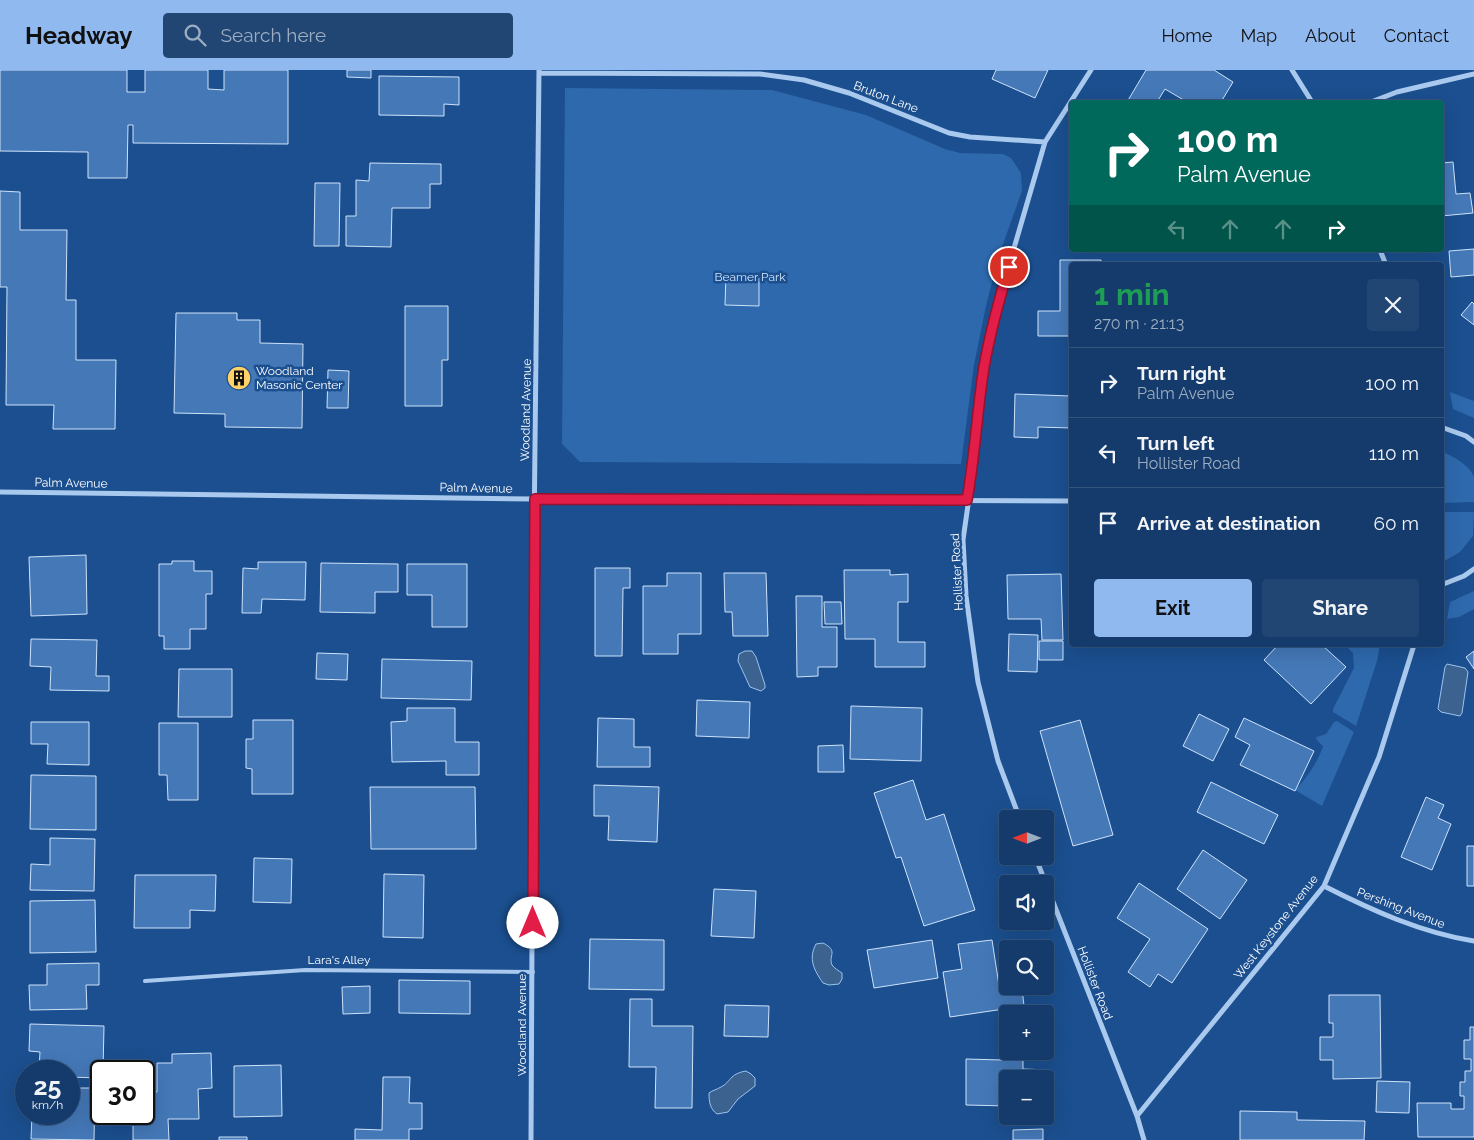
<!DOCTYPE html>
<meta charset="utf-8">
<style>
:root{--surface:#143b6b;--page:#214673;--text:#f1f3f6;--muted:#9dadc1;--line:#33557e;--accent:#90b9f0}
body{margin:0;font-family:Raleway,sans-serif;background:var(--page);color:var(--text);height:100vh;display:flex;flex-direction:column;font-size:19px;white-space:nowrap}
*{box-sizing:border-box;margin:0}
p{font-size:16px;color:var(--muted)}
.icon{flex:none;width:28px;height:28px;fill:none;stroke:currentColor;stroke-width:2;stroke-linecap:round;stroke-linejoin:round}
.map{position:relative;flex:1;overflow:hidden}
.drawer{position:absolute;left:1069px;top:192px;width:375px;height:385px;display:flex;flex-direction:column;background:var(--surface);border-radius:5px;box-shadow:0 5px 20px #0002,0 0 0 1px var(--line)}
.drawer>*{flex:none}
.hud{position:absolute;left:1069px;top:30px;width:375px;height:152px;border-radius:5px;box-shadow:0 5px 20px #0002,0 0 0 1px var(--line);background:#00695c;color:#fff;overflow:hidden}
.needle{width:32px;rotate:270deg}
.buttons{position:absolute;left:999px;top:740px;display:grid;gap:10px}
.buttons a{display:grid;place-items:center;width:55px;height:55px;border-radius:5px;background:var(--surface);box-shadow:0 5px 20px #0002,0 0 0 1px var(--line);font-size:25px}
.speed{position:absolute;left:15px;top:990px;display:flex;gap:10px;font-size:25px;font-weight:700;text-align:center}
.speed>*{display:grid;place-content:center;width:65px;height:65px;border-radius:50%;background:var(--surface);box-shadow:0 5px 20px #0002,0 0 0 1px var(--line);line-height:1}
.speed small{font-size:12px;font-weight:400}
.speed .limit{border:2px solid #111;border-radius:8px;background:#fff;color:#111}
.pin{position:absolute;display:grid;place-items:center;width:42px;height:42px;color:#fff;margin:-21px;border:2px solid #fff;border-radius:50%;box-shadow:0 1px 5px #0007}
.me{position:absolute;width:55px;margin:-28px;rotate:0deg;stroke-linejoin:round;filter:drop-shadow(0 0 4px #0008)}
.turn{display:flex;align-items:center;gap:18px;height:105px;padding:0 25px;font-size:22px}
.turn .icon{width:65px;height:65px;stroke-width:2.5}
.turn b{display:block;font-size:35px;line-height:42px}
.lanes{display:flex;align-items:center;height:48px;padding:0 25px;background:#0003;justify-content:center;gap:25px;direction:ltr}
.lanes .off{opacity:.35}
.round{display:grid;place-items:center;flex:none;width:52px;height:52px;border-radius:5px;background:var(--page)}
.overview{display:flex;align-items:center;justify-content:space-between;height:85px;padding:0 25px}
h1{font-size:30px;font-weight:700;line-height:38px;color:#1e9e55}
.button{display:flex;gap:10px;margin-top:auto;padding:10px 25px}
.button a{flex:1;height:58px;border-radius:5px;background:var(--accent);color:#111;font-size:20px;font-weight:700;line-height:58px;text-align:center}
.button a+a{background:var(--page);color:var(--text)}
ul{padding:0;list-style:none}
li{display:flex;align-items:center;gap:15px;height:70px;padding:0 25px;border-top:1px solid var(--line)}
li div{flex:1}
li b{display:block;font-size:19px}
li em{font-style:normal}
header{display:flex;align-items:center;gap:30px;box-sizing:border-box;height:70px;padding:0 25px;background:var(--accent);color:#111}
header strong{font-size:24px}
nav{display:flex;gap:28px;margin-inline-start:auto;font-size:18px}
.search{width:350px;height:45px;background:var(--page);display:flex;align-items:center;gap:12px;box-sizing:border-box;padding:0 18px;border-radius:5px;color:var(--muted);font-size:19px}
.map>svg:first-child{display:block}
.green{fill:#2e69ad}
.water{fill:#3c6290;stroke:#9cc4f0}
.building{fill:#4478b7;stroke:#cfe3fa}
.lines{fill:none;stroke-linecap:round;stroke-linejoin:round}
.lane{stroke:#a9c9ee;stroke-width:4}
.street{stroke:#a9c9ee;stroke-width:5}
.route-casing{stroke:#92132f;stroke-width:12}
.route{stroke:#e11d48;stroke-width:9}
.labels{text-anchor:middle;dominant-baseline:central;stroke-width:5;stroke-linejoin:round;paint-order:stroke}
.street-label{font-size:12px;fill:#fff;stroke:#1b4f8f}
.park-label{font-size:12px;fill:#cfe3fa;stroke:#1b4f8f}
.poi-label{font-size:12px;fill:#fff;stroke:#1b4f8f;text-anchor:start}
</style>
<header>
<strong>Headway</strong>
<div class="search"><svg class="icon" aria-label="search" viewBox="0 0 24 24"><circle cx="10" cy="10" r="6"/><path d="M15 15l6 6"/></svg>Search here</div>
<nav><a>Home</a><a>Map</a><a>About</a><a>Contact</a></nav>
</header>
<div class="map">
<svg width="1474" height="1070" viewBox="0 0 1474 1070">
<rect width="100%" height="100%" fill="#1b4f8f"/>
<path class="green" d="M565,18L772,20L866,45L945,79L960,83L1003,84L1011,88L1021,103L1022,121L998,188L986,236L974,295L961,394L580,392L562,374Z
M1450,322L1474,331V348L1453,339Z
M1441,381C1452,386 1469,394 1474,407C1474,413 1474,424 1474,432L1441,433Z
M1441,442H1474L1473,466L1460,482L1441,493Z
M1474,521V539L1459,547L1447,549L1450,532Z
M1345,575H1380L1377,591L1356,656L1333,642V639L1354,598L1353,583Z
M1337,651L1354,662L1322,736L1295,720C1307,708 1318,692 1323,676L1316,669L1317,667L1326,664L1334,652Z"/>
<path class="water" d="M745,581H752L756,587L765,615V618L761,621L750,617L738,591L739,584Z
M1447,594L1465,598L1468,602L1462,643L1460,646L1441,642L1438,639L1445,597Z
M823,873C839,881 828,885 832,895C834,898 839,901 842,903V909L839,914L829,915L823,913C814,900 808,889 816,874Z
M746,1001L751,1004L755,1008V1016L738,1029L728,1042L717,1044C710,1039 709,1032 709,1023C713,1020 716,1020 721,1017C731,1012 729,1004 746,1001Z"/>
<path class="building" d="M0,0H127V22H145V0H208V19L224,20V0H288V74L133,73V55H128L127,108H88V82L0,81Z
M347,0H371V8L347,7Z
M996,0H1048L1035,28L992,9Z
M1146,0H1214L1233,12L1221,32H1187L1165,19L1157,32H1127Z
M379,6L459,7V35L444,34V46L379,45Z
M1453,92L1456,124L1470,123L1473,143L1441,146V93Z
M370,93L441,94V114H430V138H392L391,177L346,176V146H356V110L369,111Z
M315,113H340L339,176H314Z
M0,121L20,122V160H67L66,230H76V290H116L115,359H53L54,335H6L7,217H0Z
M1474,179V205L1451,207L1449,181Z
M1060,190H1101V195H1071V266H1038V241H1060Z
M726,206L759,207V236L725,235Z
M1472,232L1474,234V255L1461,245Z
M405,236H448V290H442V336H405Z
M176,243H237V250H260V273L303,274L302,358L225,357V344L174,343Z
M328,300L349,301L348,338H327Z
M1015,324L1071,326V358L1038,357V368L1014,367Z
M86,485L87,544L31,546L29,487Z
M172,491H194V501H212V524H206V559H190V579H164V566H159V494H172Z
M258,492H306L305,530L262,529L261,543H242L243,498L258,499Z
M321,493L398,494V522H375V543L320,542Z
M407,494H467V557H432V525H407Z
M595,498H630V518H623L622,586H595Z
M844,500H890V505L908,504V532H898V572H925V597H875V569H845Z
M667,503H701V564H678V584H643V516H667Z
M724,503H766L768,566H733L732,542H725Z
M1061,504L1063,570H1042L1041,549H1008L1007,505Z
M796,526H822V557H837V597H818V606L797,607Z
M824,532H841L842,554H825Z
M1009,564L1038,565L1037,602L1008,601Z
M31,569L97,570L96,606H109V621L50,620L51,597L30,596Z
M1039,571H1063V590H1039Z
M1278,575H1322L1346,597L1311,634L1264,590Z
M1474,581V599L1466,587Z
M317,583L348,584L347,610L316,609Z
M382,589L472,591L471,630L381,628Z
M179,599H232V647H178Z
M697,630L750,632L749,668L696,666Z
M851,636L922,638L921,691L850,689Z
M407,638H455V672H479V705H446V691L392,692L391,652L407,651Z
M1199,644L1229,659L1213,691L1183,676Z
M598,648L634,649V677H650V697H597Z
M1244,648L1314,681L1295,721L1240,695L1250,675L1235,667Z
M253,650H293V724H252V699L246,698V669H253Z
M1080,650L1113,765L1073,776L1040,661Z
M31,652H89V695L47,694L48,674H31Z
M159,653H198V730H168L167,705H159Z
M843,675L844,702H818V676Z
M31,705L96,706V760L30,759Z
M913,710L926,750L944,744L975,840L924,856L901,787L896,788L874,723Z
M1211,712L1278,745L1264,774L1197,742Z
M594,715L659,717L657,772L608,770L609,746H594Z
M370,717H475L476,779H371Z
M1426,727L1444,735L1438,748L1451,754L1432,800L1401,787Z
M50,768L95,769L94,821L30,820L31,794L50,795Z
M1467,776H1474V816H1467Z
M1203,780L1247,810L1220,849L1177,819Z
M254,788L292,789L291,833L253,832Z
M384,804L424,805L423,868L383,867Z
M135,805H216L215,841L190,840V858H134Z
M1139,813L1208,859L1172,913L1158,904L1150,917L1128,902L1150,869L1117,848Z
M714,819L756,821L754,868L711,866Z
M95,830L96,882L30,883V831Z
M590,869L664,870V920L589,919Z
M932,870L938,908L874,918L867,880Z
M992,870L1000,922L1022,918L1024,936L950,947L943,902L962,899L958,874Z
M99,893V915H86L87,939L30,940L29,915H47V894Z
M399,910L470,911V944L399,943Z
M370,916V943L343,944L342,917Z
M1329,925H1380L1381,1008L1333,1009V990H1320V967H1333V953H1329Z
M630,929H652V956H693L692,1038H655L656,997H629Z
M725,935L769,936L768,967L724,966Z
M30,954L104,956L103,1001H101V1008L69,1007V1001L39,999L40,982L29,981Z
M1470,957H1474V1067H1418L1417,1033H1451V1039H1464V1026H1460V1012H1465V1001H1471V989H1464V970H1470Z
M1002,974H1008V981H1023V999L1050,1000V1036H1045V1009H1008V1036L966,1035V989L1002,990Z
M211,983L212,1018L198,1019L199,1049H168L169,1070H133V1044H144V1022H157V993H172V984Z
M281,995L282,1046L234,1047V996Z
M383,1007H410L409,1033H422V1059H409V1070H355V1059L382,1060Z
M1377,1011L1410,1012L1409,1043L1376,1042Z
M69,1018H95L94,1070L31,1069L32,1044H69Z
M1240,1041L1297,1042V1050L1365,1051L1364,1070H1240Z
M1043,1059V1070H1013V1060Z
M219,1067H247V1070H219Z"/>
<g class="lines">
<path class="lane" d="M145,911L305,900L533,902"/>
<path class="street" d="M1292,0L1312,32
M539,3L760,4L804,10L849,23L949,63L970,67L1045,72
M1371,32L1397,22L1474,4
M1380,180L1386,195
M1441,357L1466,366L1474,372
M0,422L535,429L1071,431
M1441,515L1464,506L1474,499
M1020,749L998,691L978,612L966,526L963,470L974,393L984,297L993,250L1045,72L1091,0
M1035,786L1137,1046
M1324,816C1371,840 1422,863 1474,871
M531,1070L534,468L539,0
M1144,1070L1137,1046L1324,816L1379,687L1414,575"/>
</g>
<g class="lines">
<g class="route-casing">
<path id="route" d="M533,853L535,429L967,430C975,386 977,341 984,297C990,263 999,230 1009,197"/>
</g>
<use href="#route" class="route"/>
</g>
<defs>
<g id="building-disc" transform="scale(1.25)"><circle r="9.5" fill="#ffd166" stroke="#1b4f8f"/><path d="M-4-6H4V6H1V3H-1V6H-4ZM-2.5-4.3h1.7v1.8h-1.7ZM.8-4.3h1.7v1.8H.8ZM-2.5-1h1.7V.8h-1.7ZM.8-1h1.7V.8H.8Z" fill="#111"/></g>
</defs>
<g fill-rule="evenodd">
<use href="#building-disc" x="239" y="308"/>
</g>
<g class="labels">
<g class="street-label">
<text transform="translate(886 27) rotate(21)">Bruton Lane</text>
<text transform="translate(526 340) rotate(-89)">Woodland Avenue</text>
<text transform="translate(71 413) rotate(1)">Palm Avenue</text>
<text transform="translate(476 418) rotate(1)">Palm Avenue</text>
<text transform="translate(957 502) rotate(-93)">Hollister Road</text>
<text transform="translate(1401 838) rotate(21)">Pershing Avenue</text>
<text transform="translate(1276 857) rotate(-52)">West Keystone Avenue</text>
<text x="339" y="890">Lara's Alley</text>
<text transform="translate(1095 913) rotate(69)">Hollister Road</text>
<text transform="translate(522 955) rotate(-90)">Woodland Avenue</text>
</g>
<g class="park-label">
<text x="750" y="207">Beamer Park</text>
</g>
<g class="poi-label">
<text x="256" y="301">Woodland<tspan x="256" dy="14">Masonic Center</tspan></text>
</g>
</g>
</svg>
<div class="buttons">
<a><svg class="needle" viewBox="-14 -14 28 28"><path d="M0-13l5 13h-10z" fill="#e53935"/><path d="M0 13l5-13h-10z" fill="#9dadc1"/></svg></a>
<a><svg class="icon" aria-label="sound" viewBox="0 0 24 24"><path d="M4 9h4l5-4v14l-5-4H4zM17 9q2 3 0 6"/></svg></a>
<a><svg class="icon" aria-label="search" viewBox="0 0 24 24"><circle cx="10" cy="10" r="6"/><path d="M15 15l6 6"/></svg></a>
<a>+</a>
<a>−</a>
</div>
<div class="speed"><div>25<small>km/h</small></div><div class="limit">30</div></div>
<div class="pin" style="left:1009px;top:197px;background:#d93025"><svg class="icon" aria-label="arrive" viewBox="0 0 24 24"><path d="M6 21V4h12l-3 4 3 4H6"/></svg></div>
<svg class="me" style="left:533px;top:853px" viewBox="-20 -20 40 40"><circle r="19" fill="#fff"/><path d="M0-13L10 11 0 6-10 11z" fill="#e11d48"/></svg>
<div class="hud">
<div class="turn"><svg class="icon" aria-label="right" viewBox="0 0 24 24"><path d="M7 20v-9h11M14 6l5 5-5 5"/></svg><div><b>100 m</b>Palm Avenue</div></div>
<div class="lanes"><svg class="icon off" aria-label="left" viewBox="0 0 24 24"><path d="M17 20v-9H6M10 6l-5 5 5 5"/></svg><svg class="icon off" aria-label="ahead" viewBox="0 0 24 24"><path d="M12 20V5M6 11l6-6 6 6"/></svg><svg class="icon off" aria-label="ahead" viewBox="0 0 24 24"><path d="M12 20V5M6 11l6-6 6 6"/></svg><svg class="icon" aria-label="right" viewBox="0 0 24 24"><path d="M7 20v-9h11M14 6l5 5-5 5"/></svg></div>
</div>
<section class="drawer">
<div class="overview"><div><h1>1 min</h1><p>270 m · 21:13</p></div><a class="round"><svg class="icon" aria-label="close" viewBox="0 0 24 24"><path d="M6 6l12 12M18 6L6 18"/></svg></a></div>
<ul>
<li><svg class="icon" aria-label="right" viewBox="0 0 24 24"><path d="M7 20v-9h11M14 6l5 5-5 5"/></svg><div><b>Turn right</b><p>Palm Avenue</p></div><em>100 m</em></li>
<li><svg class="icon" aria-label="left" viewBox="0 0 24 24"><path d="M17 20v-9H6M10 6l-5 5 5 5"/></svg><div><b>Turn left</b><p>Hollister Road</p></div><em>110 m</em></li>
<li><svg class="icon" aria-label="arrive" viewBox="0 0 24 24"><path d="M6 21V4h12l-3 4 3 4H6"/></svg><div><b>Arrive at destination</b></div><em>60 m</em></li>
</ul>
<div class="button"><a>Exit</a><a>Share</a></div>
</section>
</div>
